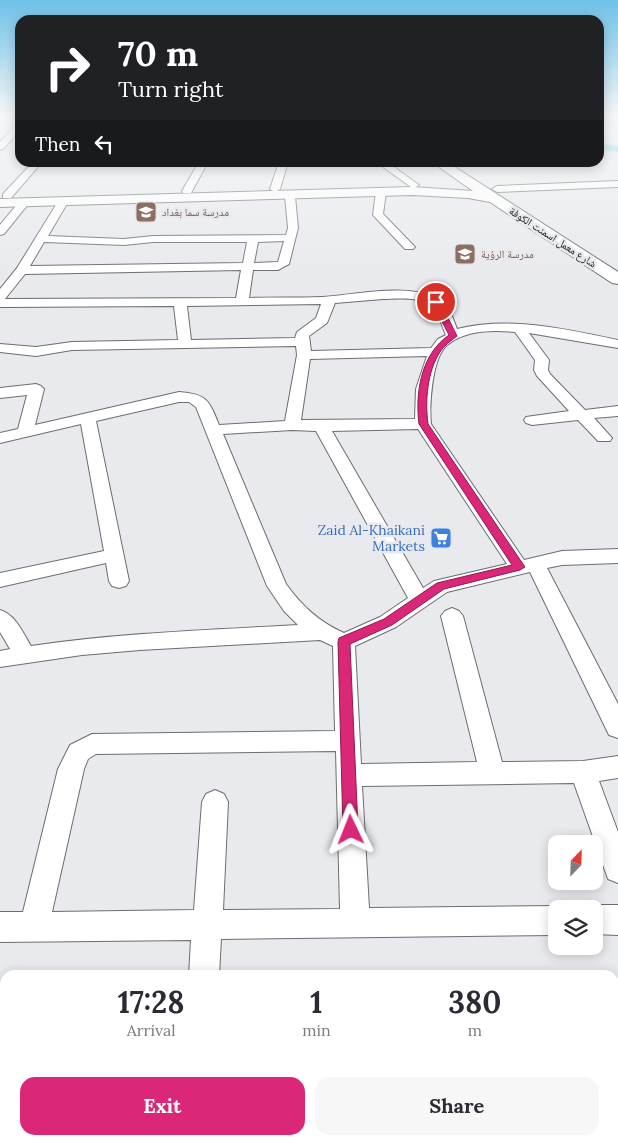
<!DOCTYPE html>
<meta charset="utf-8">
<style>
:root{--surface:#fff;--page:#f7f7f7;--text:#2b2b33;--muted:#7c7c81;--accent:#db2777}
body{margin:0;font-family:Lora,"Noto Naskh Arabic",serif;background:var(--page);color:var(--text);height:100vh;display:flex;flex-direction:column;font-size:19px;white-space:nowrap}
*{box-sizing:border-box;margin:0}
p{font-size:16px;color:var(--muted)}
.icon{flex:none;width:28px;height:28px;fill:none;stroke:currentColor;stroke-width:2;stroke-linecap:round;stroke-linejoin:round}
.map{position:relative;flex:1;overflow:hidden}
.drawer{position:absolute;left:0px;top:970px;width:619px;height:175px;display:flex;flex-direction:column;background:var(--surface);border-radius:15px 15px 0 0;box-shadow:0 2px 12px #0003}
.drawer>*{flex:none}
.guide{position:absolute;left:15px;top:15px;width:589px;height:152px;border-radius:15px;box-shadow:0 2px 12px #0003;background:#202124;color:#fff;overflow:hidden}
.needle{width:32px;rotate:23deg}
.controls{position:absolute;left:548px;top:835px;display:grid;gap:10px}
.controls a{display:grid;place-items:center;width:55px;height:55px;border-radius:10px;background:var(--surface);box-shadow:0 2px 12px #0003;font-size:25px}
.pin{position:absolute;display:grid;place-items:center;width:42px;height:42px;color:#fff;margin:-21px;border:2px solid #fff;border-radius:50%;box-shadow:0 1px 5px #0007}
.me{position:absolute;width:55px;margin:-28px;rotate:358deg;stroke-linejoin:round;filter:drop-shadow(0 0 4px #0008)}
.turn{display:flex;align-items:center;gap:18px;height:105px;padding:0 20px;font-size:22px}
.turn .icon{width:65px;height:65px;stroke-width:2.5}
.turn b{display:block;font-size:35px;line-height:42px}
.then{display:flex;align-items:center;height:48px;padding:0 20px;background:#0003;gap:10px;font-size:19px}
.eta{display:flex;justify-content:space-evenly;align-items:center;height:85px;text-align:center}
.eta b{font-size:30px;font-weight:700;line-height:35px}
.button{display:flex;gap:10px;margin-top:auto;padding:10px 20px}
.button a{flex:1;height:58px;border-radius:15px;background:var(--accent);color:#fff;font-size:20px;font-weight:700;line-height:58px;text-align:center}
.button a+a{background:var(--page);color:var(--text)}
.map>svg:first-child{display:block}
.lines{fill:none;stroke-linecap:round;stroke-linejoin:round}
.canal{fill:#57d5e7;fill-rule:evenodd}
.minor-casing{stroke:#6c6d71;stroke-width:2}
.primary-casing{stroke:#6c6d71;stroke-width:2}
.minor{fill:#fff;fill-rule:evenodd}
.primary{fill:#fff;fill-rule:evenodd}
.route{fill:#db2777;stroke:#8e194d}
.labels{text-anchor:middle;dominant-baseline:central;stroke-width:5;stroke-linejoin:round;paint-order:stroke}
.far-education-label{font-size:11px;fill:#785e54;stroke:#e8eaee;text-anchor:start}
.far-street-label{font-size:11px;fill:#171819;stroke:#e8eaee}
.shop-label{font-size:14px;fill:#366cbe;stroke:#e8eaee;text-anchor:end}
</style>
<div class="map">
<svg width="618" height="1145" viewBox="0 0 618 1145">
<rect width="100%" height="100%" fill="#e8eaee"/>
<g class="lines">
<path class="canal" d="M599,143L618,146V152L599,149Z"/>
<g class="minor-casing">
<path id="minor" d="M17,124H20V131L3,149L0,150V142Z
M33,162H42L11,198H3V194Z
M199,162H208L191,193H183L182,191Z
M279,162H288L280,189L275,192L270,189Z
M376,162H387L419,185L414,188L411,187Z
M618,181V187L497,192L492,189L497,186Z
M381,189L386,192L383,214L413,245L415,247L413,249H405L373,215L376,192Z
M290,193L295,196L298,228L289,264L278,270H253L249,298C273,297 298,298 322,297C354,295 407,283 436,298C448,303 453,318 457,329C511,316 565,329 618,340V348L529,333L549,360L548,370L550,374L585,410L618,406V416L594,418L612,438L610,441H598L578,420L532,425L526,423L524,420L526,417L569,411L537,376L534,370L535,360L515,332C492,330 466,330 447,345C432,358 429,405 431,424L524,560L562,551L618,549V563L562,565L547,568L618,704V738L609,735L530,572L447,592L396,627L355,646L361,764L477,762L441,616L445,611L452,608L459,611L463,616L502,762L583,761L618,756V778L599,781L618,832V883L608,879L574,783L362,786L369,908L556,906L562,909H556V935L221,939L219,975H189L191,940L0,942V912H23L58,769L70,745L92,734L335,731L333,646L320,640L140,650L82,655L0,667V651L10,649L0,632V610C16,615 23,633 31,646C119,633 209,630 298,625L284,611L267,586L196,407L189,402H179L96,421L129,581L126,586L119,588L112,586L109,581L106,563L0,587V573L104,551L81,424L0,443V433L18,429L27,395L0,398V388L36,384L41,386L44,389L35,425L179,392C207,394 209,400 219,425L285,421L297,355L296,346L72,350L36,356L0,352V344L36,347L72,342L178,340L174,306L0,307V289L17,268L59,200H67L68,202L48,236L124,239L153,236L286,235L288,228L285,196ZM284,241L278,262L254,263L258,242ZM44,242L124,245L153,242H247L243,263L30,266ZM241,270L236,298L5,299L25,274ZM383,299C398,299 424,295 435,310C440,317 442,327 446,335L438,339L431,348L311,351L309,336L327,323L335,303ZM321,304L316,318L297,332L295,338L191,340L187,306ZM427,356L416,389L415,419L301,420L310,359ZM418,429L507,564L434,581L423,588L332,431ZM292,430L316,431L408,598L380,617L344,633C319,622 302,606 286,584L223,434ZM336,751L340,909L223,910L228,802L224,794L215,790L206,794L202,802L194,910L52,912L84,769L88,759L96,754Z
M24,200L29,203L4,234L0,235V225L20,201Z
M594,905H618V935L594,934V909H586Z
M614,1050H618V1084L614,1083Z
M0,1119H5V1140H21L19,1145H0Z
M174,1140H210V1145H174Z"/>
</g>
<g class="primary-casing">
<path id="primary" d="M432,162H447L618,272V284L612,283L490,202L468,198L412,195L0,207V199L412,187L473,191Z"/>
</g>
<use href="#minor" class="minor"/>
<use href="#primary" class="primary"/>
</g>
<linearGradient id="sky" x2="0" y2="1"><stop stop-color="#6ec1e8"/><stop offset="0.42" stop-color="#f5f6f7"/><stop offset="1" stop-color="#f5f6f7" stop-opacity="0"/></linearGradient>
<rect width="618" height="275" fill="url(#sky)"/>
<path class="route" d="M436,299L440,302L457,336C451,341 444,345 440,352C427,372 425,401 428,424L525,567L520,570L444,589L392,625L350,644L358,830L356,835L351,837L345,835L343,830L338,642L339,638L384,619L437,583L512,565L419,424C415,393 421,354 449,335L432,302Z"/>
<defs>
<g id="school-square" transform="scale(1.125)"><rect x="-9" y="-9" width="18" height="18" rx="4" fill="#8d6e63" stroke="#e8eaee"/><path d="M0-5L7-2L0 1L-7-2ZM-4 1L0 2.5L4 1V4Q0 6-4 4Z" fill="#fff"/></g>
<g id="supermarket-square" transform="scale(1.125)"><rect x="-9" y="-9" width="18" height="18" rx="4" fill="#3f7fe0" stroke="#e8eaee"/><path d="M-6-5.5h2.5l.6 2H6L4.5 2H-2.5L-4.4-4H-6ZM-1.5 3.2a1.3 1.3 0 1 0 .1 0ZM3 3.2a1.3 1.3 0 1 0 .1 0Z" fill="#fff"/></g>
</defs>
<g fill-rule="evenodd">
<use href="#school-square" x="146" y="212"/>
<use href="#school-square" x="465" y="254"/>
<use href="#supermarket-square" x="441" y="538"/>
</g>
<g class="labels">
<g class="far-education-label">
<text x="162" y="212">مدرسة سما بغداد</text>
<text x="481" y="254">مدرسة الرؤية</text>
</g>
<g class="far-street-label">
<text transform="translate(553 237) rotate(33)">شارع معمل اسمنت الكوفة</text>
</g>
<g class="shop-label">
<text x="425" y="530">Zaid Al-Khaikani<tspan x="425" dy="16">Markets</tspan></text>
</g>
</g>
</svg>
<div class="controls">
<a><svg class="needle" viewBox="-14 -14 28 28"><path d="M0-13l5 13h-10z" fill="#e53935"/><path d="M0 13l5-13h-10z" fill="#7c7c81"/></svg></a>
<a><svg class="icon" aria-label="layers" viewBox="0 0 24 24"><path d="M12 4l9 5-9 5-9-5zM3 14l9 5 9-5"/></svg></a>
</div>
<div class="pin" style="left:436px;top:302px;background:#d93025"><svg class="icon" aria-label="arrive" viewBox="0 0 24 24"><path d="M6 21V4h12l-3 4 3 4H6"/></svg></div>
<svg class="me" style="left:351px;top:830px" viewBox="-20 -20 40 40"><path d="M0-17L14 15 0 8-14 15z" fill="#db2777" stroke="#fff" stroke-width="4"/></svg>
<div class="guide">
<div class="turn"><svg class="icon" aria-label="right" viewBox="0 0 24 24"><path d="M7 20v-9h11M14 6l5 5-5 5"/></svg><div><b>70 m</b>Turn right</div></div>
<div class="then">Then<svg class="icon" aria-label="left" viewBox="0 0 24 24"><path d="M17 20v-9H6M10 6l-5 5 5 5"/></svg></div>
</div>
<section class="drawer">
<div class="eta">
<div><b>17:28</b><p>Arrival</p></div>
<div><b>1</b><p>min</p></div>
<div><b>380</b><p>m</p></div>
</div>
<div class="button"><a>Exit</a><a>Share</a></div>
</section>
</div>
